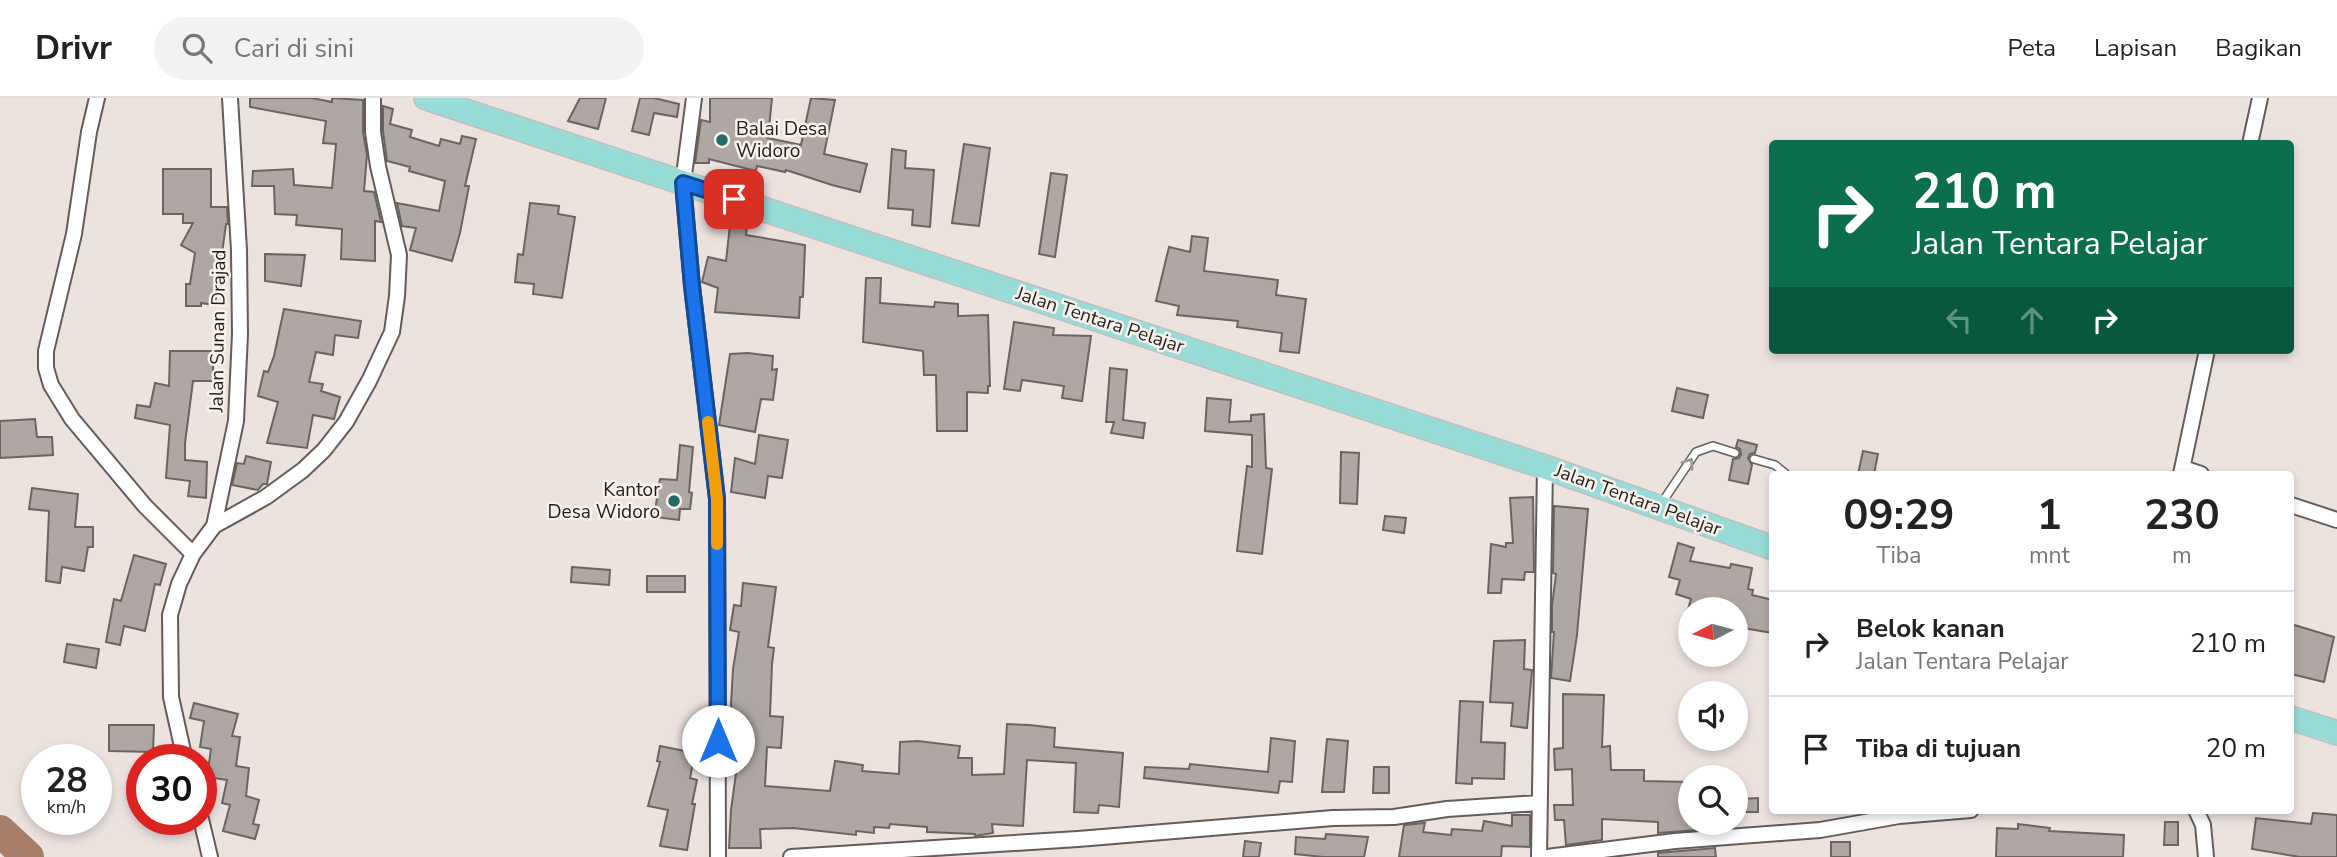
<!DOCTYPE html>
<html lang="id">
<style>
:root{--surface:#fff;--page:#f2f2f2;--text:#222;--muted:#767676;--line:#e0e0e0}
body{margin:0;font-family:"Nunito Sans",sans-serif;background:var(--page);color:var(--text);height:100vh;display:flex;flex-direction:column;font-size:26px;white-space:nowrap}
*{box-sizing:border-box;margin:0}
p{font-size:23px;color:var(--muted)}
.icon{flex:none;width:38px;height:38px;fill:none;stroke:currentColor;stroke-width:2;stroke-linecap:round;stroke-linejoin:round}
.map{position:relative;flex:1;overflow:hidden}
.drawer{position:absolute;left:1769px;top:373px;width:525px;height:343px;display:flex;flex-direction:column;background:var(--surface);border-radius:7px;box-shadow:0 4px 10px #0003}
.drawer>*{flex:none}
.guide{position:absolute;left:1769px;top:42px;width:525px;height:214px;border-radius:7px;box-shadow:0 4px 10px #0003;background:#0b6e4f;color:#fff;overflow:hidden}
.needle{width:46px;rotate:264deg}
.tools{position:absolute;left:1678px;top:499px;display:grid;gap:14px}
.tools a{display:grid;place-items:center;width:70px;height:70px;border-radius:50%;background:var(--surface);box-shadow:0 4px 10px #0003;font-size:35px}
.speed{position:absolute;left:21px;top:646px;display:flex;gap:14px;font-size:35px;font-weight:700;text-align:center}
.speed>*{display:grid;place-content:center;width:91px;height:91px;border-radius:50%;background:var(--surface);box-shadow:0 4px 10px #0003;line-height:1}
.speed small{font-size:18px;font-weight:400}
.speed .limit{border:10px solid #d22;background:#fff;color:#111}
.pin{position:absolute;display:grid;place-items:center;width:60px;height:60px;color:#fff;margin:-30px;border-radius:14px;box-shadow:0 4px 10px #0006}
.me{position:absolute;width:77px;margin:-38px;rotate:0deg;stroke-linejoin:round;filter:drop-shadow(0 0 5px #0008)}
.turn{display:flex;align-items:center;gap:24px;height:147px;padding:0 28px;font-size:32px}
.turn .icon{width:91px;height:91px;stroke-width:2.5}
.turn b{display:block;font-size:49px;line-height:60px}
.lanes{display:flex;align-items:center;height:66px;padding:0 28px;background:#0003;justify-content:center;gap:35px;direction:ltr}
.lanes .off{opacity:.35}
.eta{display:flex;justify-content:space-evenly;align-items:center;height:119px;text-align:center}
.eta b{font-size:42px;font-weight:700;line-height:49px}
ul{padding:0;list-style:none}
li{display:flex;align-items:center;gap:21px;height:105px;padding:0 28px;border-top:2px solid var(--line)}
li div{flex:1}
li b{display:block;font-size:26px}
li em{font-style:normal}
header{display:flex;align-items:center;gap:42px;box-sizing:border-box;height:98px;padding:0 35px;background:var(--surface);border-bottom:2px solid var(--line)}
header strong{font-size:33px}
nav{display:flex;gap:38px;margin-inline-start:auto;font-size:24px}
.search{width:490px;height:63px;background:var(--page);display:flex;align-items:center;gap:18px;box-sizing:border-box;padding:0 24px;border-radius:38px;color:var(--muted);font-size:26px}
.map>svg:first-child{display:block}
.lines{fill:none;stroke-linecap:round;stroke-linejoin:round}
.river{stroke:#a77e68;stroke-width:32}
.building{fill:#afa7a3;stroke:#6b6461;stroke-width:2}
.service-casing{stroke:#635c59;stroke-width:10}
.minor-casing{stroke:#635c59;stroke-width:18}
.primary-casing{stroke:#c1c0c0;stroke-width:26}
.service{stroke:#fff;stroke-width:7}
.minor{stroke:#fff;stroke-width:14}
.primary{stroke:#98dcd8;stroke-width:23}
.oneway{stroke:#9c9a99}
.route-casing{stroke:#114b97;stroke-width:18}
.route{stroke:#1a73e8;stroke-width:12}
.slow{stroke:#f59e0b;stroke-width:12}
.poi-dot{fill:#216c69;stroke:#f9f1ec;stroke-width:2.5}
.labels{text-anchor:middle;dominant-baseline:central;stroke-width:5;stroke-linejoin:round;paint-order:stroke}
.poi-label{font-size:19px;fill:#221f1d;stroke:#f9f1ec;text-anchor:start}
.street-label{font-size:19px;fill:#221f1d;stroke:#f9f1ec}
</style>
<header>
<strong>Drivr</strong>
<div class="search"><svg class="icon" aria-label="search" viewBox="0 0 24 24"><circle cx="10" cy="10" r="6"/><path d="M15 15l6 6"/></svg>Cari di sini</div>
<nav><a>Peta</a><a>Lapisan</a><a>Bagikan</a></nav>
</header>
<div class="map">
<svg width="2337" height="759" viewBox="0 0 2337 759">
<rect width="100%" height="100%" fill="#ece3df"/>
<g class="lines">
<path class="river" d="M0,733L28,759"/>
</g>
<path class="building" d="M250,0H312L332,4V0L363,2V34L367,57L364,93L374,94L381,124L375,123V163L341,161L342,131L296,127L297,117L275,116L274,88H252L253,73L293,71L294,87L332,90L336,46L323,45L326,23L250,9Z
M580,0H606L598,31L568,23Z
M640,0H654L679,6L677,19L654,15L649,37L632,33Z
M710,0H772L768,40L801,47L811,0L835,2L824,56L867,66L860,94L832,87L786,72L785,74L757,68L756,73L709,61V65H695L701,22L710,24Z
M383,8L393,11L390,26L412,32L410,39L439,48L441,41L460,46L462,38L476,41L465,88H469L460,135L452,163L410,152L416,130L402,128L397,105L439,113L445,83L409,73L410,69L387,63L383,33Z
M964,46L990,50L979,128L952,125Z
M892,51L906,53L905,70L934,72L930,129L912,127L913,112L888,110Z
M163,71H211V109H227L228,126H226L215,207L201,205V208H186V186H190L195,155L181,147L193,125H183V116H163Z
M1051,75L1067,77L1055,159L1039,156Z
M530,105L559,108L558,116L575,119L562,200L533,196L534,186L515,184L518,156L523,157Z
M730,127H747L746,137L805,147L803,199H800L799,220L715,214L718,190L702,184L708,159L726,163Z
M1192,138L1208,140L1204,173L1278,182L1276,197L1306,201L1299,255L1280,253L1282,235L1237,229L1238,223L1177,217L1179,208L1156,203L1169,149L1190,154Z
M265,156L305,157L301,188L265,183Z
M866,180H881L880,205L934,209L935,204L958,206V218L988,217L990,288H988V295L967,294V333H937L936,277H924L923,253L863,244Z
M284,211L361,223L358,240L335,237L333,257L316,254L309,284L323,286L321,293L340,299L334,321L313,317L307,350L267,345L278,304L258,298L264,273L268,274L274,258Z
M1014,224L1054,230L1053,237L1091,238L1082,303L1062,300L1064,288L1022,282L1020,293L1004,291Z
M170,253H213V283H193L185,345V362L207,364L206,400L188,398L190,383L166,380L170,327L135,320L137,307L150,309L155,285L169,288Z
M748,255L773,258L772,272L777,271L773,302L761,301L755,334L719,327L730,256Z
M1110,270L1127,272L1123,322L1145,325L1143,340L1111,335L1114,324H1106Z
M1677,290L1708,297L1703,320L1672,313Z
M1207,300L1231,302L1229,324L1251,323V317L1264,316L1266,370L1272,371L1262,456L1237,453L1247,368L1252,369V337L1205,333Z
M35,321L37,339H52L53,357L0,360V323Z
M759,337L788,342L782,380L768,378L765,400L731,394L735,360L755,366Z
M1738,342L1757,347L1755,355L1750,356L1748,360L1752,367L1748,386L1729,382L1733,361L1739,360L1741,356L1740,351L1736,349Z
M680,347L693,349L689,394L692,395L690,411H680L679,422L654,419L660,381L677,382Z
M1863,353L1878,356L1874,376H1858Z
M1341,354L1359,355L1357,406L1340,405Z
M246,358L271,364L267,386H263L258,392L232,387L237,365L244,366Z
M32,390L78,396L75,429H93V449H88L84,473L62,469L60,485L46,483L49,413L29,411Z
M1533,399L1534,474H1525L1524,482L1502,481L1501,495H1488L1491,446L1506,449V445H1513L1510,400Z
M1554,408L1588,411L1577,537L1570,583L1551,580L1554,534H1552V508L1556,476L1553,475Z
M1385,418L1406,420L1404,435L1383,432Z
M1678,445L1694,450L1690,463L1730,470L1731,466L1752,470L1748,491L1753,492L1752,497L1773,502V535L1736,529V511H1688L1691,501L1676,496L1680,482L1669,479Z
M134,457L166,466L160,487L155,486L145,533L124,528L120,547L106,544L114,501L121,503Z
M572,469L610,472L609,487L571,484Z
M647,478H685V494H647Z
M743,485L776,489L768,549L774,550L772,566L770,618L783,619L781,650L767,649L765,688L830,693L835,663L863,667L862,673L899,676L900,644L918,643L960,648L958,660H972V677L1004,676L1007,626L1029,627L1055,630L1054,649L1123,655L1119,709L1099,707L1098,715L1074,714L1076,665L1027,662L1023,728L992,726L993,735L975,738V736L927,734V729L890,726L889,730L874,729V735L856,733V737L793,730L760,731L761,750H729L731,712L737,668L744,669L743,631L734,632L731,606L733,571L739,534L730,532L734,507L741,508Z
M2291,526L2334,539L2324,584L2291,576Z
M1525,542L1524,571L1532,572L1527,630L1511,628L1513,605L1490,604L1494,543Z
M67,546L99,551L96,570L64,564Z
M1563,596L1604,597L1602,649L1610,648L1611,672H1644V683L1690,684V724H1710L1711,731L1658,735V724L1602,721V742L1566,747L1564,722H1555L1554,707H1573L1572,671L1555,672L1554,651L1563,650Z
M1460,603L1483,604L1481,644L1505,645L1504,681L1472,680V686L1456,685Z
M194,605L238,616L232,638L240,639L236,668L249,670L246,698L259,702L253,726L259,727L255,741L223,733L230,707L222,705L227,682L207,679L211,651L200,649L204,623L190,620Z
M109,627H154L153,654L109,653Z
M1271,640L1295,643L1292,684L1280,683L1278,695L1144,680L1145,669L1189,671L1190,666L1268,674Z
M1327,641L1348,643L1344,694H1322Z
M660,648L695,655L690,680L697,682L692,706H695L687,752L660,748L668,712L648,708L660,664L657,663Z
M1374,669H1389V695H1373Z
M1758,700V714H1741V701Z
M2313,715L2337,717V759H2300L2252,751L2256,720L2311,726Z
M1512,717H1530V749L1502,748L1501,759H1399L1404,727L1425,725L1423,734L1451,737L1452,731L1482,733L1484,723L1512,728Z
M2165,724H2178V747H2164Z
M2018,726L2050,730L2049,733L2124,737L2123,759H1996L1997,730L2018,731Z
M1326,736L1368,739L1364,759H1323L1295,756L1296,739L1325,741Z
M1245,743L1261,745L1259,759H1243Z
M1831,744H1850V759H1831Z
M1715,750L1716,759H1658V755Z"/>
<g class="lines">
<g class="service-casing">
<path id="service" d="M1754,361L1775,367L1786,376
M1661,406L1696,354L1713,348L1735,355"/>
</g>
<g class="minor-casing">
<path id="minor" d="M97,0L89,34L74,136L46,253V270L51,287L72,321L145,408L193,456
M694,0L683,85L692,188L717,401L718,759
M2250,46L2260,0
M2183,370L2201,376
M2181,376L2207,252
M2291,407L2337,422
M214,428L266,399L303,372L324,352L346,324L369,283L392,234L397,198L399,157L378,68L373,34V0
M185,662L171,599L170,517L179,486L193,456L214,428L236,323L240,236L239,152L230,0
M2196,712L2203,727L2206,759
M201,721L210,759
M791,759L1078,741L1333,720L1394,719L1447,711L1539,705
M1539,759L1545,369
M1547,759L1675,743L1820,732L1899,718L1971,712"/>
</g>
<g class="primary-casing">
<path id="primary" d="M426,0L1545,369L1773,450
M2291,620L2337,635"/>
</g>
<use href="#service" class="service"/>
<use href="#minor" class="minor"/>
<use href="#primary" class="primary"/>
</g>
<defs><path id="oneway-chevron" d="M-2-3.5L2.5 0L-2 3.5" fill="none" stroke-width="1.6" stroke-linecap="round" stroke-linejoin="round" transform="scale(1.75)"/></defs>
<use class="oneway" href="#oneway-chevron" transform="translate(1689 365) rotate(-56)"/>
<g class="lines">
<g class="route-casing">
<path id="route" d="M718,643L717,401L692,188L683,85L734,101"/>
</g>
<use href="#route" class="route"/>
<path class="slow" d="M708,324L717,401V446"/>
</g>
<g class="poi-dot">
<circle cx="722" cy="42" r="7"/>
<circle cx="674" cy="403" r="7"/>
</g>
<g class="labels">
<g class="poi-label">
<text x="736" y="31">Balai Desa<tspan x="736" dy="22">Widoro</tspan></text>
<text x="660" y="392" text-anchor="end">Kantor<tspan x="660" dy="22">Desa Widoro</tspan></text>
</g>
<g class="street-label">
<text transform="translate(1100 222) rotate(18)">Jalan Tentara Pelajar</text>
<text transform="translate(218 233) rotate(-89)">Jalan Sunan Drajad</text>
<text transform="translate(1638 402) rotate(20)">Jalan Tentara Pelajar</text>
</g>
</g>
</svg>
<div class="tools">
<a><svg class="needle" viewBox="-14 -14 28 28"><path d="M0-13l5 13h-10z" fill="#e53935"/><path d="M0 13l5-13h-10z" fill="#767676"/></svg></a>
<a><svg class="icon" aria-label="sound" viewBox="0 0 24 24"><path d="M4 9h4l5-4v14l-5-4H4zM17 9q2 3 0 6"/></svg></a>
<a><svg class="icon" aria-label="search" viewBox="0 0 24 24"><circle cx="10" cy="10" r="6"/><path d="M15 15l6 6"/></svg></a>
</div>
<div class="speed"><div>28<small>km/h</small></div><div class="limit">30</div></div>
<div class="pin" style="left:734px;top:101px;background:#d93025"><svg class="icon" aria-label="arrive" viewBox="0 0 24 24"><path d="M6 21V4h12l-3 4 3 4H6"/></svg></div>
<svg class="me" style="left:718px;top:643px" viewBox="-20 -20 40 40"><circle r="19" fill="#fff"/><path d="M0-13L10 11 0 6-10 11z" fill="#1a73e8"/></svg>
<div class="guide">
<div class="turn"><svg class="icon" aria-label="right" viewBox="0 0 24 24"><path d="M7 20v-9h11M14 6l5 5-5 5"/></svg><div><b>210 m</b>Jalan Tentara Pelajar</div></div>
<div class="lanes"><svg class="icon off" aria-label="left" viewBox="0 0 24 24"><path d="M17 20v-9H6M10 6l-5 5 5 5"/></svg><svg class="icon off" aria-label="ahead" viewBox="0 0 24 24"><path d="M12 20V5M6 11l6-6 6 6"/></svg><svg class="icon" aria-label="right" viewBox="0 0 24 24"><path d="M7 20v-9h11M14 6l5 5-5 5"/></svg></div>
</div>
<section class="drawer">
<div class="eta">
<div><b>09:29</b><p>Tiba</p></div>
<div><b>1</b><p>mnt</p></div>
<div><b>230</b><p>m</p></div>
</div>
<ul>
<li><svg class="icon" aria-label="right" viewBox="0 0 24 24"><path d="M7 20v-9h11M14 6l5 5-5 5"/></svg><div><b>Belok kanan</b><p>Jalan Tentara Pelajar</p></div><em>210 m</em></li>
<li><svg class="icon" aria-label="arrive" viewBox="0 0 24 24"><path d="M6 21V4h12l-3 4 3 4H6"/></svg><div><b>Tiba di tujuan</b></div><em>20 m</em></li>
</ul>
</section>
</div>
